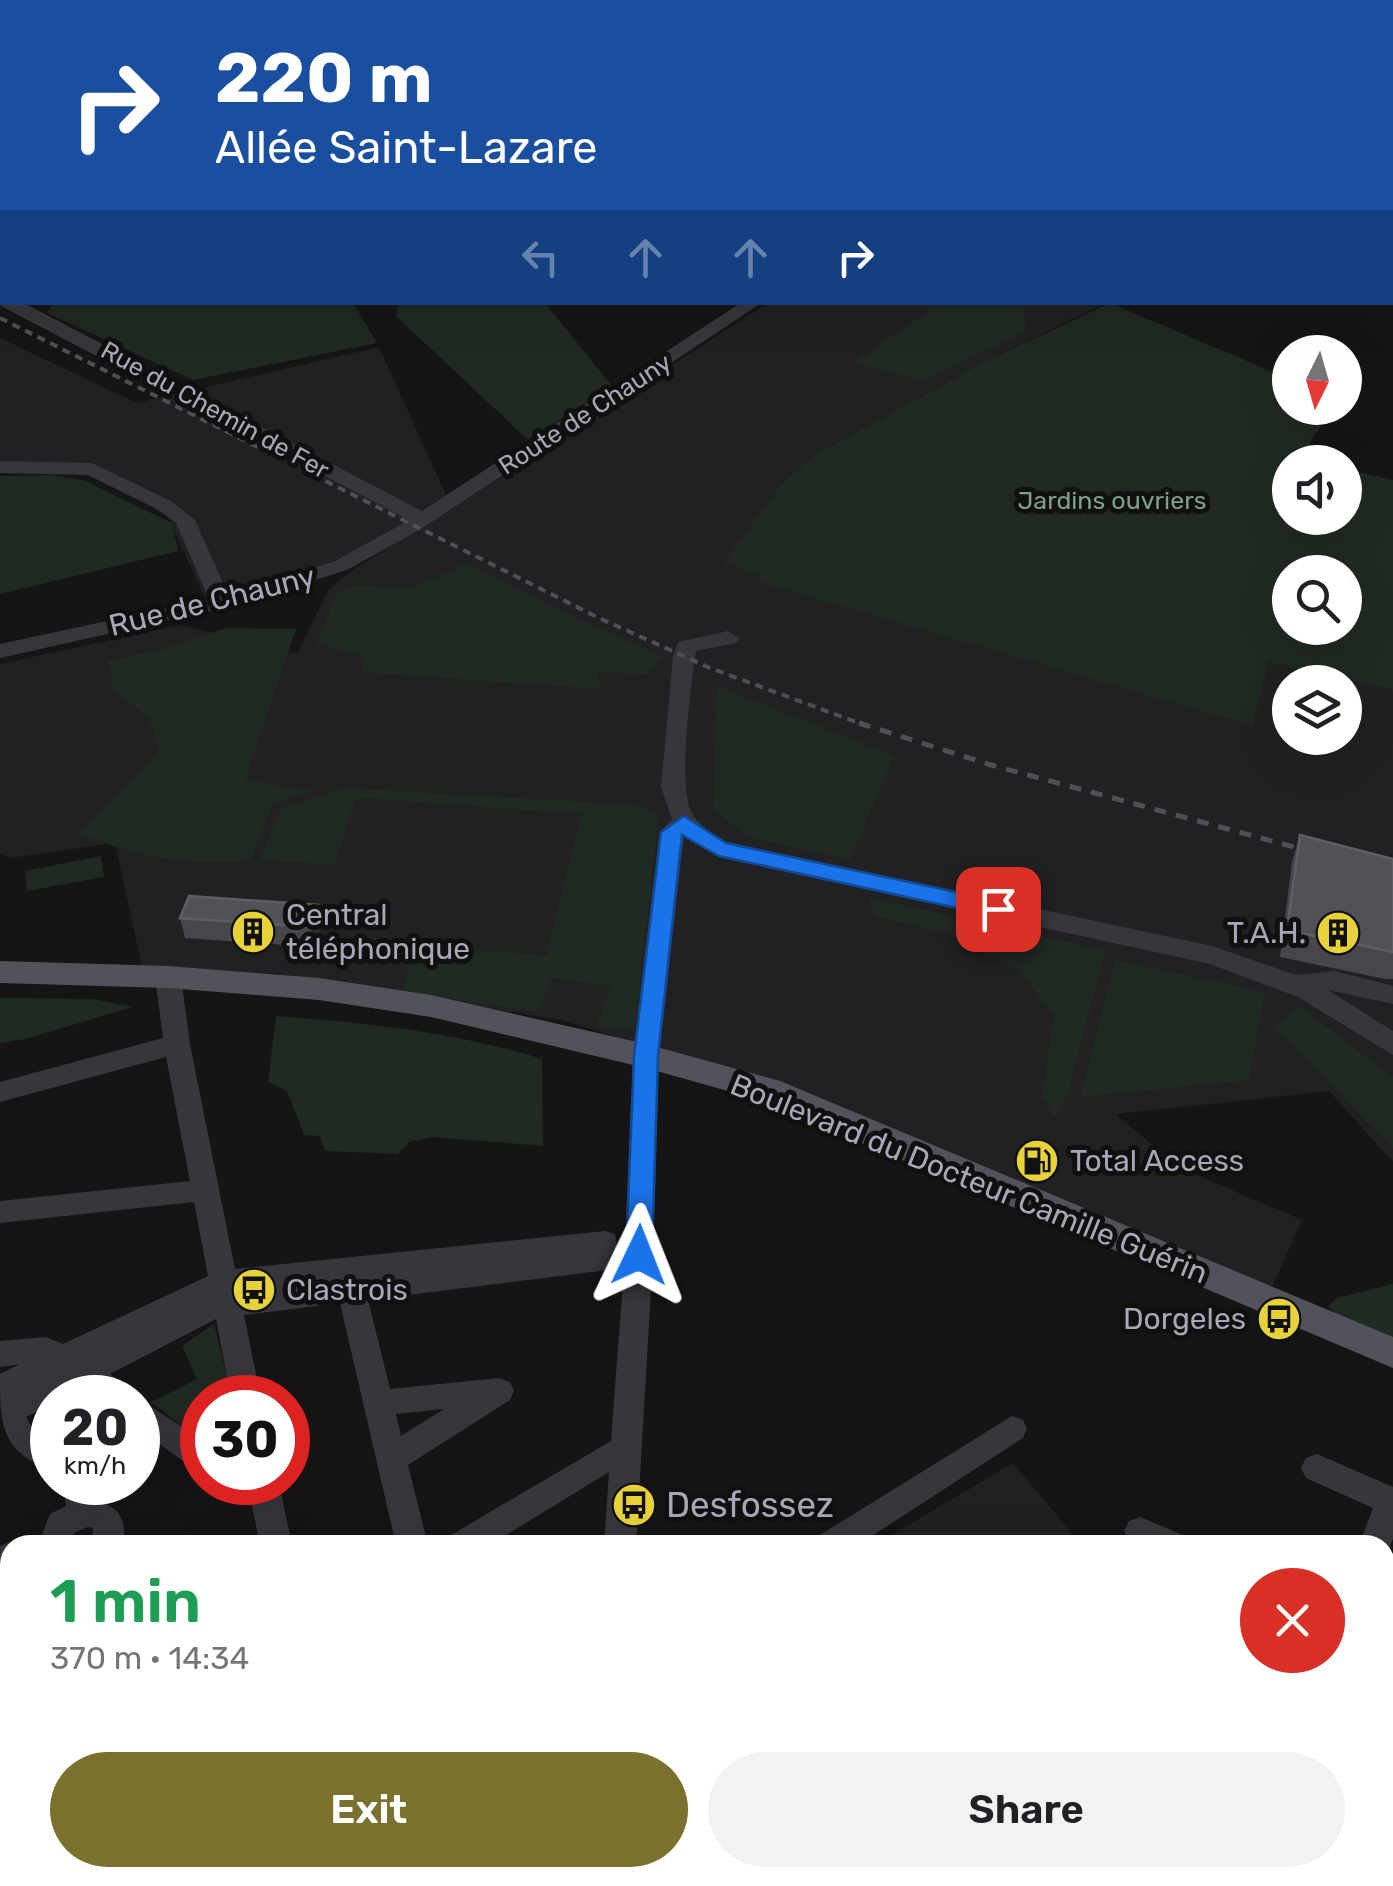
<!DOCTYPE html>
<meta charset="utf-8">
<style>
:root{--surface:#fff;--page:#f2f2f2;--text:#202124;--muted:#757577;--accent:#7a712e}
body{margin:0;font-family:Rubik,sans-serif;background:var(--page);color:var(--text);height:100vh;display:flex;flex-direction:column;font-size:38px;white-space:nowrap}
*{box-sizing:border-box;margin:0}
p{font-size:32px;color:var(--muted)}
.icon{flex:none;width:55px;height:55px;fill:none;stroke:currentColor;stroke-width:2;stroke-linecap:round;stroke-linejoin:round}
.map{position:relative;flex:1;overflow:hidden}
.side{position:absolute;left:0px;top:1535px;width:1395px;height:352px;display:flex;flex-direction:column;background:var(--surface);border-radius:30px 30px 0 0;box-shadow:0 10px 40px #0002}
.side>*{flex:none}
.guide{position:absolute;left:0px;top:0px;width:1395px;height:305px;box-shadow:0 10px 40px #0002;background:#1a4fa0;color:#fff;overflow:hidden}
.needle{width:65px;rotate:185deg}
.buttons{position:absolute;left:1272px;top:335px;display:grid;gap:20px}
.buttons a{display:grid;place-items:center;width:90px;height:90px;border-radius:50%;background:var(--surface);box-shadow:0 10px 40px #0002;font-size:50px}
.speed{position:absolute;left:30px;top:1375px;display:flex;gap:20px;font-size:50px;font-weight:700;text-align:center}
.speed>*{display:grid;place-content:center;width:130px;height:130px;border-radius:50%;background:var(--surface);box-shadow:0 10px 40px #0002;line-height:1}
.speed small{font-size:25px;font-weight:400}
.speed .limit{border:15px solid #d22;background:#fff;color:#111}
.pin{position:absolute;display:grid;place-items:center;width:85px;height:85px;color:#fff;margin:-42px;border-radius:20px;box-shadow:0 5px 15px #0006}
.me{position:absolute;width:110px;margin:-55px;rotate:2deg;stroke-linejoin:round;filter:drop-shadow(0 0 8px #0008)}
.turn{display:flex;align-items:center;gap:35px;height:210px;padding:0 50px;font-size:45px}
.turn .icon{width:130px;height:130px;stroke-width:2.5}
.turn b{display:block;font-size:70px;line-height:85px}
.lanes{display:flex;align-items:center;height:95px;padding:0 50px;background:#0003;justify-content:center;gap:50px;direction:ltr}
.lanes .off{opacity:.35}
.round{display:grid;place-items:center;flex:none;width:105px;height:105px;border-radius:52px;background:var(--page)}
.overview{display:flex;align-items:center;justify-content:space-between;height:170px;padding:0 50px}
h1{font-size:60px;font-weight:600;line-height:75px;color:#1e9e55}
.cta{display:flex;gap:20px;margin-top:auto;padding:20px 50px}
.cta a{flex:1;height:115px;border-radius:60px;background:var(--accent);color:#fff;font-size:40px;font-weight:600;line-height:115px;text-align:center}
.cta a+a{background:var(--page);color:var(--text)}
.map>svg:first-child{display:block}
.built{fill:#212123;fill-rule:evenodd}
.green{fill:#212923;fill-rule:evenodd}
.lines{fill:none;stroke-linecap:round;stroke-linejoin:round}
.minor{fill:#36363b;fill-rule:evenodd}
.major{fill:#52525a;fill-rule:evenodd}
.highway{fill:#62636c;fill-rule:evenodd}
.rail-far1{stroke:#4f4f56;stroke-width:4;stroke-dasharray:8 6;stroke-linecap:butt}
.rail{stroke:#4f4f56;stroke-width:5;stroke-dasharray:12 10;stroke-linecap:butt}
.wall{fill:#46464b}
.shaded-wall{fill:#2e2e31}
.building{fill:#515157;stroke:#5e5e66;stroke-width:2.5}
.route{fill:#1a73e8;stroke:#114b97;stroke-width:2.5}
.labels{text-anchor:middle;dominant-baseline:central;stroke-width:10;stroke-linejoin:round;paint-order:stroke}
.far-street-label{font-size:25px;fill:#a7a8b6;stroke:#101011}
.far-park-label{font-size:25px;fill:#7fa088;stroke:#101011}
.street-label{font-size:30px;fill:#a7a8b6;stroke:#101011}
.poi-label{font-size:30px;fill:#a7a8b6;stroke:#101011;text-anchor:start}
.near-poi-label{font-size:35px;fill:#a7a8b6;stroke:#101011;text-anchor:start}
</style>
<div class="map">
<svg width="1393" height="1886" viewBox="0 0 1393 1886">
<rect width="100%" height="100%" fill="#151516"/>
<path class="built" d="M711,0H1393V214L1392,2Z
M768,303H1106L982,363L813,456L758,580L1253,726L1269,662L1393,690V1162L1329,1091L1116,1114L1178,1167L1302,1220L1270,1292L779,1087L561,1020L269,973L142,967L115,843L10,858L0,853V664L181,625L297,654L328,590L356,568ZM1290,682H1345V738H1290Z
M0,338L137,403L379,347L446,495L384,537L326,565L205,598L167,515L84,473L0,471Z
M1013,1463L1082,1545H875Z
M612,1878H1363L1354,1886H612Z"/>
<path class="green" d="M62,303H353L377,343L193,380L47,313L52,304Z
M398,303H545L612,386L528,440L396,316Z
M941,303H1022L1027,330L923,381L853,363Z
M1110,303L1290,379V408H1333L1299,459L1313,462H1290V518H1345V469L1393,480V690L1269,662L1253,726L804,595L757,581L761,575L723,564L780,486L813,456L982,363ZM1290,572H1345V628H1290Z
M49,475L83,480L172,523L178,551L0,594V476Z
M466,564L662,657L647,674L598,672L600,689L361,672L365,656L317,644L336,594L348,585L412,588Z
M226,628L296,629L245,780L312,791L273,803L250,861C180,866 145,858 79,834L159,750L149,718L114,691L108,661L168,648Z
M717,686L894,756L850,860L747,837L713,808Z
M343,788L636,805L659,815L635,1029L595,1028L612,986L552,978L536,1012L402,991L415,947L547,955L582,814L364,798L355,800L335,864L259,861L281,808Z
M101,856L104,877L27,891L25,871Z
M869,898L1105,950L1070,1087L1055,1118L1042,1097L1054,1015L1017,968L946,933L874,916Z
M1115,960L1265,992L1249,1080L1080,1097Z
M0,998L92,999L133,1007L25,1039L0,1043Z
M1298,1005L1393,1077V1148L1274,1028Z
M276,1016C366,1023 455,1032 542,1059L543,1146L434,1137L409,1142L398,1154L325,1151L320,1136L304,1135L287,1091L268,1082Z
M1393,1284V1341L1339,1318L1328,1306L1337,1298Z
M214,1324L232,1397L202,1398V1442L151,1402L197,1379L182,1346Z"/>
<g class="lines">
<path class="minor" d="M2,149V159L0,160V150Z
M0,205H2V215H0Z
M2,298V302H22L66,325L422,511L742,302H763L421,529L347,570L228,607L0,658V644L209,599L176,523L157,509L88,475L0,473V461L92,463L171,501L195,520L228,594L333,562L409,520L1,306Z
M728,631L739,638L736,643L696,651C691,684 678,783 691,811C698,825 713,834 726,842L1212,946L1296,975L1335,971L1393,986V1004L1328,990L1393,1031V1055L1298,997L1210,964L719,857L684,835L659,1056L653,1255L636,1545H604L609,1472L490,1545H446L451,1535L611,1441L624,1268L368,1300L390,1389L499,1378L510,1382L514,1391L510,1400L408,1465L428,1545H396L340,1303L244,1315L261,1398H231L216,1319L110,1374L129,1389L133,1398H95L83,1388L64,1398H52V1404L26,1417L36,1434L52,1442V1470C0,1452 0,1423 0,1374L20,1364L0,1367V1341L46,1337L63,1344L208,1276L194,1202L0,1223V1201L190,1181L166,1057L0,1102V1082L163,1038L155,977L159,971H177L181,977L190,1044L235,1269L605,1231L615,1234L617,1246L625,1245L633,1056L660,832L672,819L661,787L673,657L678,642ZM444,1409L401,1436L396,1414Z
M138,1398L202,1440V1470L191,1467L138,1428Z
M1012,1416L1023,1420L1027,1429L1023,1438L858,1545H815L820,1535Z
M1317,1454L1393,1487V1539L1386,1555L1385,1545H1359L1373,1508L1306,1478L1301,1468L1306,1458Z
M63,1482H95L97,1501C123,1509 125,1520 124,1545H92L93,1528L88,1527L74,1533L70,1545H38L50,1514L66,1506Z
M247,1482H279L292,1545H260Z
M1140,1517L1183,1535L1188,1545H1137L1129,1541L1124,1531L1129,1521Z
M10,1542L17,1545H10V1573L0,1577V1546Z
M10,1807V1846L0,1850V1812Z
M1385,1860L1393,1863V1886H1358L1362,1878H1385Z
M258,1878H304L301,1886H254Z
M401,1878H438L442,1886H404Z
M581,1878H617L616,1886H580Z"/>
<path class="major" d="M558,0H580L581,2H559Z
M1392,288H1393V301H1392Z
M0,961L168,966L319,978L431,995L646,1044L780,1081L1393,1337V1368L760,1100L646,1068L431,1017L319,1000L168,988L0,983Z"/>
<path class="highway" d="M675,0H695L696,2H677Z"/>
<path class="rail-far1" d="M0,318L597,617L710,668L867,726"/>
<path class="rail" d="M859,723L991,765L1320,854"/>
</g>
<path class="wall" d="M1300,835L1393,859V979H1385L1280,957L1292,862Z
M180,918L321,926L314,947L185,938Z"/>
<path class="shaded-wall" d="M318,905L321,926L314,947L311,927Z"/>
<path class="building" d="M1304,0H1393V129L1392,2H1301Z
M1300,835L1393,859V952L1287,930Z
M189,896L318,905L311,927L180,918Z"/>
<path class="route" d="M684,816L726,843L998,901L1010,909L998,917L719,856L682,835L658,1056L652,1255L648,1263L639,1266L630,1263L626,1255L634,1056L661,832Z"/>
<defs>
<g id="building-disc" transform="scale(2.25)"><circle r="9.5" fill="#e8d23a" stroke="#101011"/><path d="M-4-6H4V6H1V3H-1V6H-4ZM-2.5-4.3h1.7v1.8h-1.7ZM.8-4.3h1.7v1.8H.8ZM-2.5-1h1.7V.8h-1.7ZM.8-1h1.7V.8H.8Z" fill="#111"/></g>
<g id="fuel-disc" transform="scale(2.25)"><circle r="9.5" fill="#e8d23a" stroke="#101011"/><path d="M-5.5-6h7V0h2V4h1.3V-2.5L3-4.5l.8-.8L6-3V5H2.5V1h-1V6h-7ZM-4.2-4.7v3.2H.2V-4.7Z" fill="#111"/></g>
<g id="bus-disc" transform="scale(2.25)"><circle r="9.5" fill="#e8d23a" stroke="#101011"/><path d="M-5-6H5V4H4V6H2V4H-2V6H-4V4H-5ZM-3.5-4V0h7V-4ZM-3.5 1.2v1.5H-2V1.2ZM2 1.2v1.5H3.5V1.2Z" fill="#111"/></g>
</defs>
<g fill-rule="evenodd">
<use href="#building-disc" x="253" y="932"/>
<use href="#building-disc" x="1338" y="933"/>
<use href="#fuel-disc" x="1037" y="1161"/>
<use href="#bus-disc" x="254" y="1290"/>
<use href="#bus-disc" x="1279" y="1319"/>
<use href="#bus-disc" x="634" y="1505"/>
</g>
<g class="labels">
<g class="far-street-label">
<text transform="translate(215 410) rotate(29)">Rue du Chemin de Fer</text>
<text transform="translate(585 414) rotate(-33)">Route de Chauny</text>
</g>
<g class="far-park-label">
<text x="1112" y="500">Jardins ouvriers</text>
</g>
<g class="street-label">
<text transform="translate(212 601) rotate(-14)">Rue de Chauny</text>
<text transform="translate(969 1179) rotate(22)">Boulevard du Docteur Camille Guérin</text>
</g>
<g class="poi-label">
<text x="286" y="915">Central<tspan x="286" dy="34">téléphonique</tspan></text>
<text x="1306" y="933" text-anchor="end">T.A.H.</text>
<text x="1070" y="1161">Total Access</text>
<text x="286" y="1290">Clastrois</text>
<text x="1246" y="1319" text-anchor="end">Dorgeles</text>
</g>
<g class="near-poi-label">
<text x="666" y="1505">Desfossez</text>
</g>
</g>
</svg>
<div class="buttons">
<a><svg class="needle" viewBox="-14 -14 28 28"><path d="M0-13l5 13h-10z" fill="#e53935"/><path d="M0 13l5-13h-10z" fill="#757577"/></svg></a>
<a><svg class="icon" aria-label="sound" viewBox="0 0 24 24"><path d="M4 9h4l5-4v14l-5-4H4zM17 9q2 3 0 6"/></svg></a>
<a><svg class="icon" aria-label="search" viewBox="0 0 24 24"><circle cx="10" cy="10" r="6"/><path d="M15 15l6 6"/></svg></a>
<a><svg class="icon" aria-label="layers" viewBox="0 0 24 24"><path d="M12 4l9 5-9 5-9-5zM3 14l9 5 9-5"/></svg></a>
</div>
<div class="speed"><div>20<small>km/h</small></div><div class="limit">30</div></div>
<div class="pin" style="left:998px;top:909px;background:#d93025"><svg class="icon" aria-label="arrive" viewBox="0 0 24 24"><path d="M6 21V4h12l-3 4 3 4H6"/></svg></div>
<svg class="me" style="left:639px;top:1255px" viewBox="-20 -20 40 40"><path d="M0-17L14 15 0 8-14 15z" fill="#1a73e8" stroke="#fff" stroke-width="4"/></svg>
<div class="guide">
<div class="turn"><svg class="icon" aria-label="right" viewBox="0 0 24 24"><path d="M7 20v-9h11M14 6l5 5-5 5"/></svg><div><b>220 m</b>Allée Saint-Lazare</div></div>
<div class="lanes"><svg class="icon off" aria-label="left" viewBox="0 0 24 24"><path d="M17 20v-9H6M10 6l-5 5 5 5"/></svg><svg class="icon off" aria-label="ahead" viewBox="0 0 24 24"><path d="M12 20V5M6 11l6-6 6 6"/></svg><svg class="icon off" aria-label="ahead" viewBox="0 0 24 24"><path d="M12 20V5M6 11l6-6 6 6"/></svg><svg class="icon" aria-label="right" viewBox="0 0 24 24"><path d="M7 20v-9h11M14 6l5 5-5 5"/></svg></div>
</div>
<section class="side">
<div class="overview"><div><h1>1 min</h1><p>370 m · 14:34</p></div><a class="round" style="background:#d93025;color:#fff"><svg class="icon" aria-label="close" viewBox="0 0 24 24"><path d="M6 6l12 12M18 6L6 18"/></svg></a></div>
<div class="cta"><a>Exit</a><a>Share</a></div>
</section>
</div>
